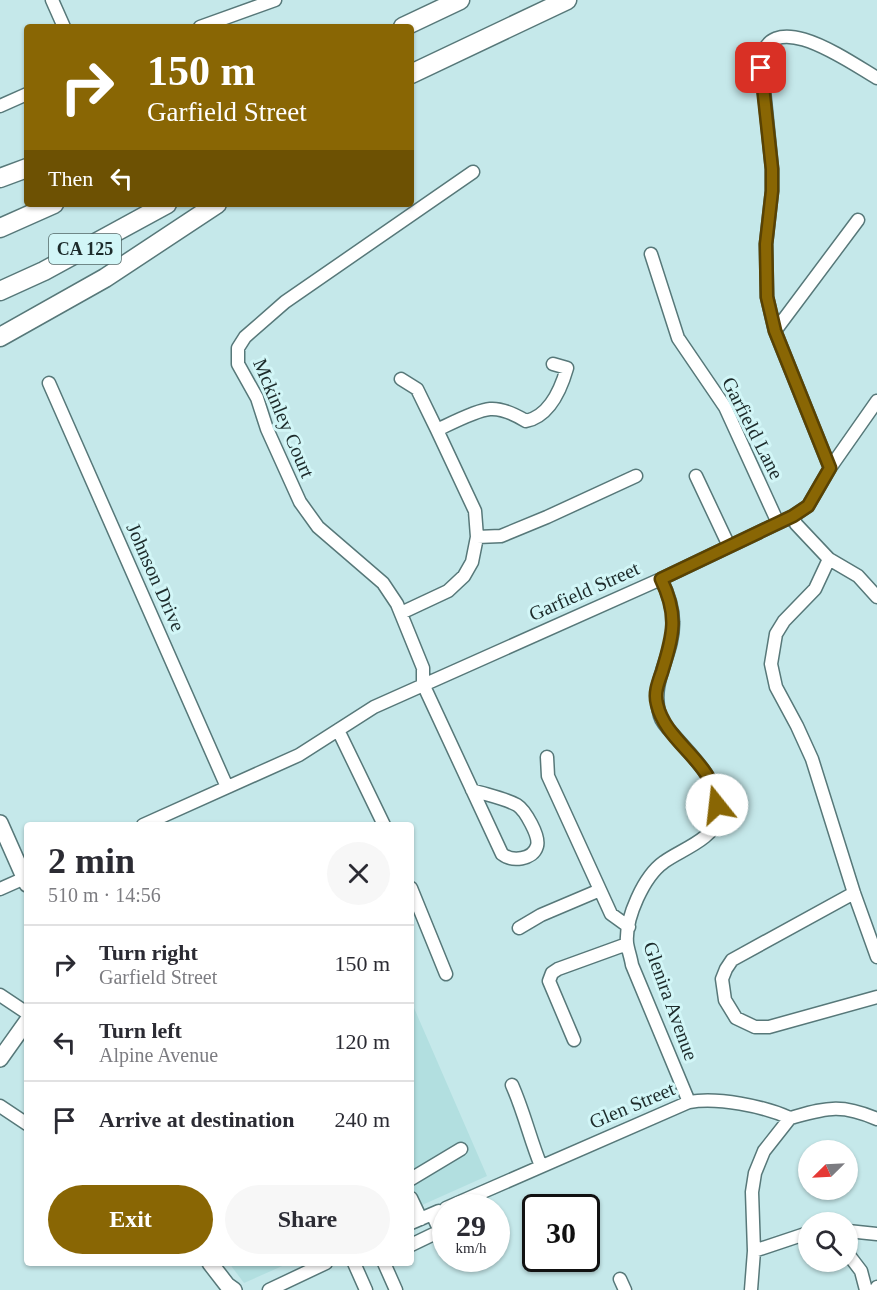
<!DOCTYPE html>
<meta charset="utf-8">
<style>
:root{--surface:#fff;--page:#f7f7f7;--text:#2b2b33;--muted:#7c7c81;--line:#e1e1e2;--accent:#896604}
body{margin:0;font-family:Georgia,serif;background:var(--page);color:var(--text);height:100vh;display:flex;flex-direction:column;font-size:22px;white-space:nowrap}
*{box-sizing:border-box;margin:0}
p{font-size:20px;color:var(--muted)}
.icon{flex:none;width:33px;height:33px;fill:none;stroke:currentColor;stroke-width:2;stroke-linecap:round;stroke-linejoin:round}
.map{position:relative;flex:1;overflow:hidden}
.details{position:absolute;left:24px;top:822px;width:390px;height:444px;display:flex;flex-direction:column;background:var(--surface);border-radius:6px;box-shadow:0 2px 4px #0004}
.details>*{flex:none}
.banner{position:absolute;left:24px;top:24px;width:390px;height:183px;border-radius:6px;box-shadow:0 2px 4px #0004;background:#896604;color:#fff;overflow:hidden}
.needle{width:39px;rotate:246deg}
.fabs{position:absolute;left:798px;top:1140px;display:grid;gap:12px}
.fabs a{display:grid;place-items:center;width:60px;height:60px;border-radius:50%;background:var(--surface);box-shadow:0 2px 4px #0004;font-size:30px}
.speed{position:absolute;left:432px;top:1194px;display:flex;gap:12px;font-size:30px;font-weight:700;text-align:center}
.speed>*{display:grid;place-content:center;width:78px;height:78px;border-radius:50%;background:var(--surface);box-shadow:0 2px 4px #0004;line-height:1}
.speed small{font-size:15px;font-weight:400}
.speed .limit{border:3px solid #111;border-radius:9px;background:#fff;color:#111}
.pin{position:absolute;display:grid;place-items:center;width:51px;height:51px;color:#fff;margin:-26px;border-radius:12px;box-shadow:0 3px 9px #0006}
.me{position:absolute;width:66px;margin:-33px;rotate:344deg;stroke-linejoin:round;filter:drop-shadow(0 0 4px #0008)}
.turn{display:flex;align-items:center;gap:21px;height:126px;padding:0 24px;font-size:27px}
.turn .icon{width:78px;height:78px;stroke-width:2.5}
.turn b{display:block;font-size:42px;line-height:51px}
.then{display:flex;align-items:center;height:57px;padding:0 24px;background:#0003;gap:12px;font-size:22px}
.round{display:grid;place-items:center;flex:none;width:63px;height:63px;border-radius:32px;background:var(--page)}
.headline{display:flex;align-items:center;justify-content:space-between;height:102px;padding:0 24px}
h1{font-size:36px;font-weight:700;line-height:45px}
.action{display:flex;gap:12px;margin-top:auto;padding:12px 24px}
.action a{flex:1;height:69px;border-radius:36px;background:var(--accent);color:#fff;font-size:24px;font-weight:700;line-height:69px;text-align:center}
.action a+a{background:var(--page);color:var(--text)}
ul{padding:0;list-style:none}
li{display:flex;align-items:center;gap:18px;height:78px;padding:0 24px;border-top:2px solid var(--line)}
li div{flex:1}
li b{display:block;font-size:22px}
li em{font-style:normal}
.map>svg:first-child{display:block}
.built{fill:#b2dfe0}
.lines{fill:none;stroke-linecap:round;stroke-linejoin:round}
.minor-casing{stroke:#577879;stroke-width:15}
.major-casing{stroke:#577879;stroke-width:18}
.highway-casing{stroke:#577879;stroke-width:21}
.minor{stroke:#fff;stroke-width:12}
.major{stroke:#fff;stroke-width:15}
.highway{stroke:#fff;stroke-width:18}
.route-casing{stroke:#594203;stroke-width:15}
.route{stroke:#896604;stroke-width:10}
.labels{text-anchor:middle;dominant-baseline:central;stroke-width:6;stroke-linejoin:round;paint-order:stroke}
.shield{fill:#d2f6f7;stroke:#536868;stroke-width:1.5}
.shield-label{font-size:18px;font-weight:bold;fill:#1d2b2b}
.street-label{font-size:20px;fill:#1d2b2b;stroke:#d2f6f7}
</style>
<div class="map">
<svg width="877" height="1290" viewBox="0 0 877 1290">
<rect width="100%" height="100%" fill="#c5e8ea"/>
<path class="built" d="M411,1001L487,1176L411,1210Z
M229,1263H289L244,1283Z"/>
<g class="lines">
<g class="minor-casing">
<path id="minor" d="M52,0L64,27
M200,27L275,0
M0,106L27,94
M651,254L678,338L725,407L778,523
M775,331L858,220
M49,383L227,787
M437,430C450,424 476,410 490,409C502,408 516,415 526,421C550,416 561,389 567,368L553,364
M830,468L775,331L767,297L766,244L772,191V169L761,61C770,4 851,63 877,78
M696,476L729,546
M793,516L796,524L829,559L858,576L877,597
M477,537L501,536L547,517L636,476
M829,559L815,589L784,621L776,634L771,664L776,687L797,726L812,759L854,893L877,957
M661,579C668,593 673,606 673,622C674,656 649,681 660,716C662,723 668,729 673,734C693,758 722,782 718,816C715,839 680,850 664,862C644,876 625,918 627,943C628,950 631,958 632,965L689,1102
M401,613L448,591L464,576L472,562L477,537L475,511L437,430L417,389L401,379
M338,730L384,825
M547,757L548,776L611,914L629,927
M472,790C487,795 504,798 517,805C525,810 540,836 537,846C533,860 512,862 502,854L423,684V668L397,604L383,583L318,527L300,502L267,429L257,398L238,364V348L245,337L285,302L473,172
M143,825L299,755L374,707L661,579L793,516L808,506L830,468L877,401
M411,888L446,974
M0,889L27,877
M854,893L732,960L726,969L722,979L725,1000L736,1018L755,1027H769L877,997
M519,928L541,915L600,890
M0,995L27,1013
M574,1040L549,981L552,973L558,969L627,944
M512,1085C524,1112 530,1139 541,1166
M0,1106L27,1124
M411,1179L461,1149
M411,1198L421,1219
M446,1208L689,1102C718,1097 763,1106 790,1118C827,1108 840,1103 877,1119
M411,1223L439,1211
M848,1231L877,1234
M411,1245L440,1231L432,1214
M754,1251L808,1233
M848,1254L861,1271L866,1290
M354,1263L366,1290
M384,1263L396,1290
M620,1279L625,1290
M269,1290L326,1263
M751,1290L754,1251L752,1192L755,1173L764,1151L790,1118
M875,1290L877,1287"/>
</g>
<g class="major-casing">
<path id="major" d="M0,823L27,884
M0,1059L27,1021
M210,1263L227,1285L234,1290"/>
</g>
<g class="highway-casing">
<path id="highway" d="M403,27L460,0
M411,74L567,0
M0,178L27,168
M0,228L54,204
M0,291L44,271L167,204
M0,337L105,278L217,204"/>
</g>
<use href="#minor" class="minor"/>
<use href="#major" class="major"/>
<use href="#highway" class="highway"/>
</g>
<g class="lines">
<g class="route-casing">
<path id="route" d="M717,805C714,761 666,744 657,704C654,693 658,683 662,672C673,635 679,616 661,579L793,516L808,506L830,468L775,331L767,297L766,244L772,191V169L761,68"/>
</g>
<use href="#route" class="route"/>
</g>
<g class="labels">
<rect class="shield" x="49" y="234" width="72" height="30" rx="4.5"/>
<g class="shield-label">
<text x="85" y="249">CA 125</text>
</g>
<g class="street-label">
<text transform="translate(284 418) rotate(67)">Mckinley Court</text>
<text transform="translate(753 428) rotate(63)">Garfield Lane</text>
<text transform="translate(156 577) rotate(66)">Johnson Drive</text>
<text transform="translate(584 591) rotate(-24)">Garfield Street</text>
<text transform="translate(671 1001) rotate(70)">Glenira Avenue</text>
<text transform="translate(632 1105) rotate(-23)">Glen Street</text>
</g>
</g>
</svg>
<div class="fabs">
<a><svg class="needle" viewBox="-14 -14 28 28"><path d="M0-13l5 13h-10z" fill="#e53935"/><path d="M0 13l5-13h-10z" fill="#7c7c81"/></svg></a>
<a><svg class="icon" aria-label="search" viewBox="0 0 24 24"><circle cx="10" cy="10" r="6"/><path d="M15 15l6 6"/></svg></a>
</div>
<div class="speed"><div>29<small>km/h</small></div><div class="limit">30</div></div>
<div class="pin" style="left:761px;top:68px;background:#d93025"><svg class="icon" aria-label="arrive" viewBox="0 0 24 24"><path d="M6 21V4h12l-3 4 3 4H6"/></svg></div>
<svg class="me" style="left:717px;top:805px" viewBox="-20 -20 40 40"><circle r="19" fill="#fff"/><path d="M0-13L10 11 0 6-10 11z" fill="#896604"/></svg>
<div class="banner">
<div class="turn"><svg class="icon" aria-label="right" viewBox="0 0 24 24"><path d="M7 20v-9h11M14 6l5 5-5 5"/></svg><div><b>150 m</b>Garfield Street</div></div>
<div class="then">Then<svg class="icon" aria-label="left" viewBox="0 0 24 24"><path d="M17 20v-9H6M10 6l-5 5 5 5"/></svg></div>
</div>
<section class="details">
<div class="headline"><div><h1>2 min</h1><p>510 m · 14:56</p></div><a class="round"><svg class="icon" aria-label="close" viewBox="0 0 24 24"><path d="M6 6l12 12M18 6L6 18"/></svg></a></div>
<ul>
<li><svg class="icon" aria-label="right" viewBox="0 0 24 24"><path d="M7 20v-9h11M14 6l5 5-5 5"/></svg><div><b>Turn right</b><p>Garfield Street</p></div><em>150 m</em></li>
<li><svg class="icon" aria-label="left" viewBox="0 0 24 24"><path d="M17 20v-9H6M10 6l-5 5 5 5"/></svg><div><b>Turn left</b><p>Alpine Avenue</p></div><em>120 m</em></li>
<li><svg class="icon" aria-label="arrive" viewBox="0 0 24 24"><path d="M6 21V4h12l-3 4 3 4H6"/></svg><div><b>Arrive at destination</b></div><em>240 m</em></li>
</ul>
<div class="action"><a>Exit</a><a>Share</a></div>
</section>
</div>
